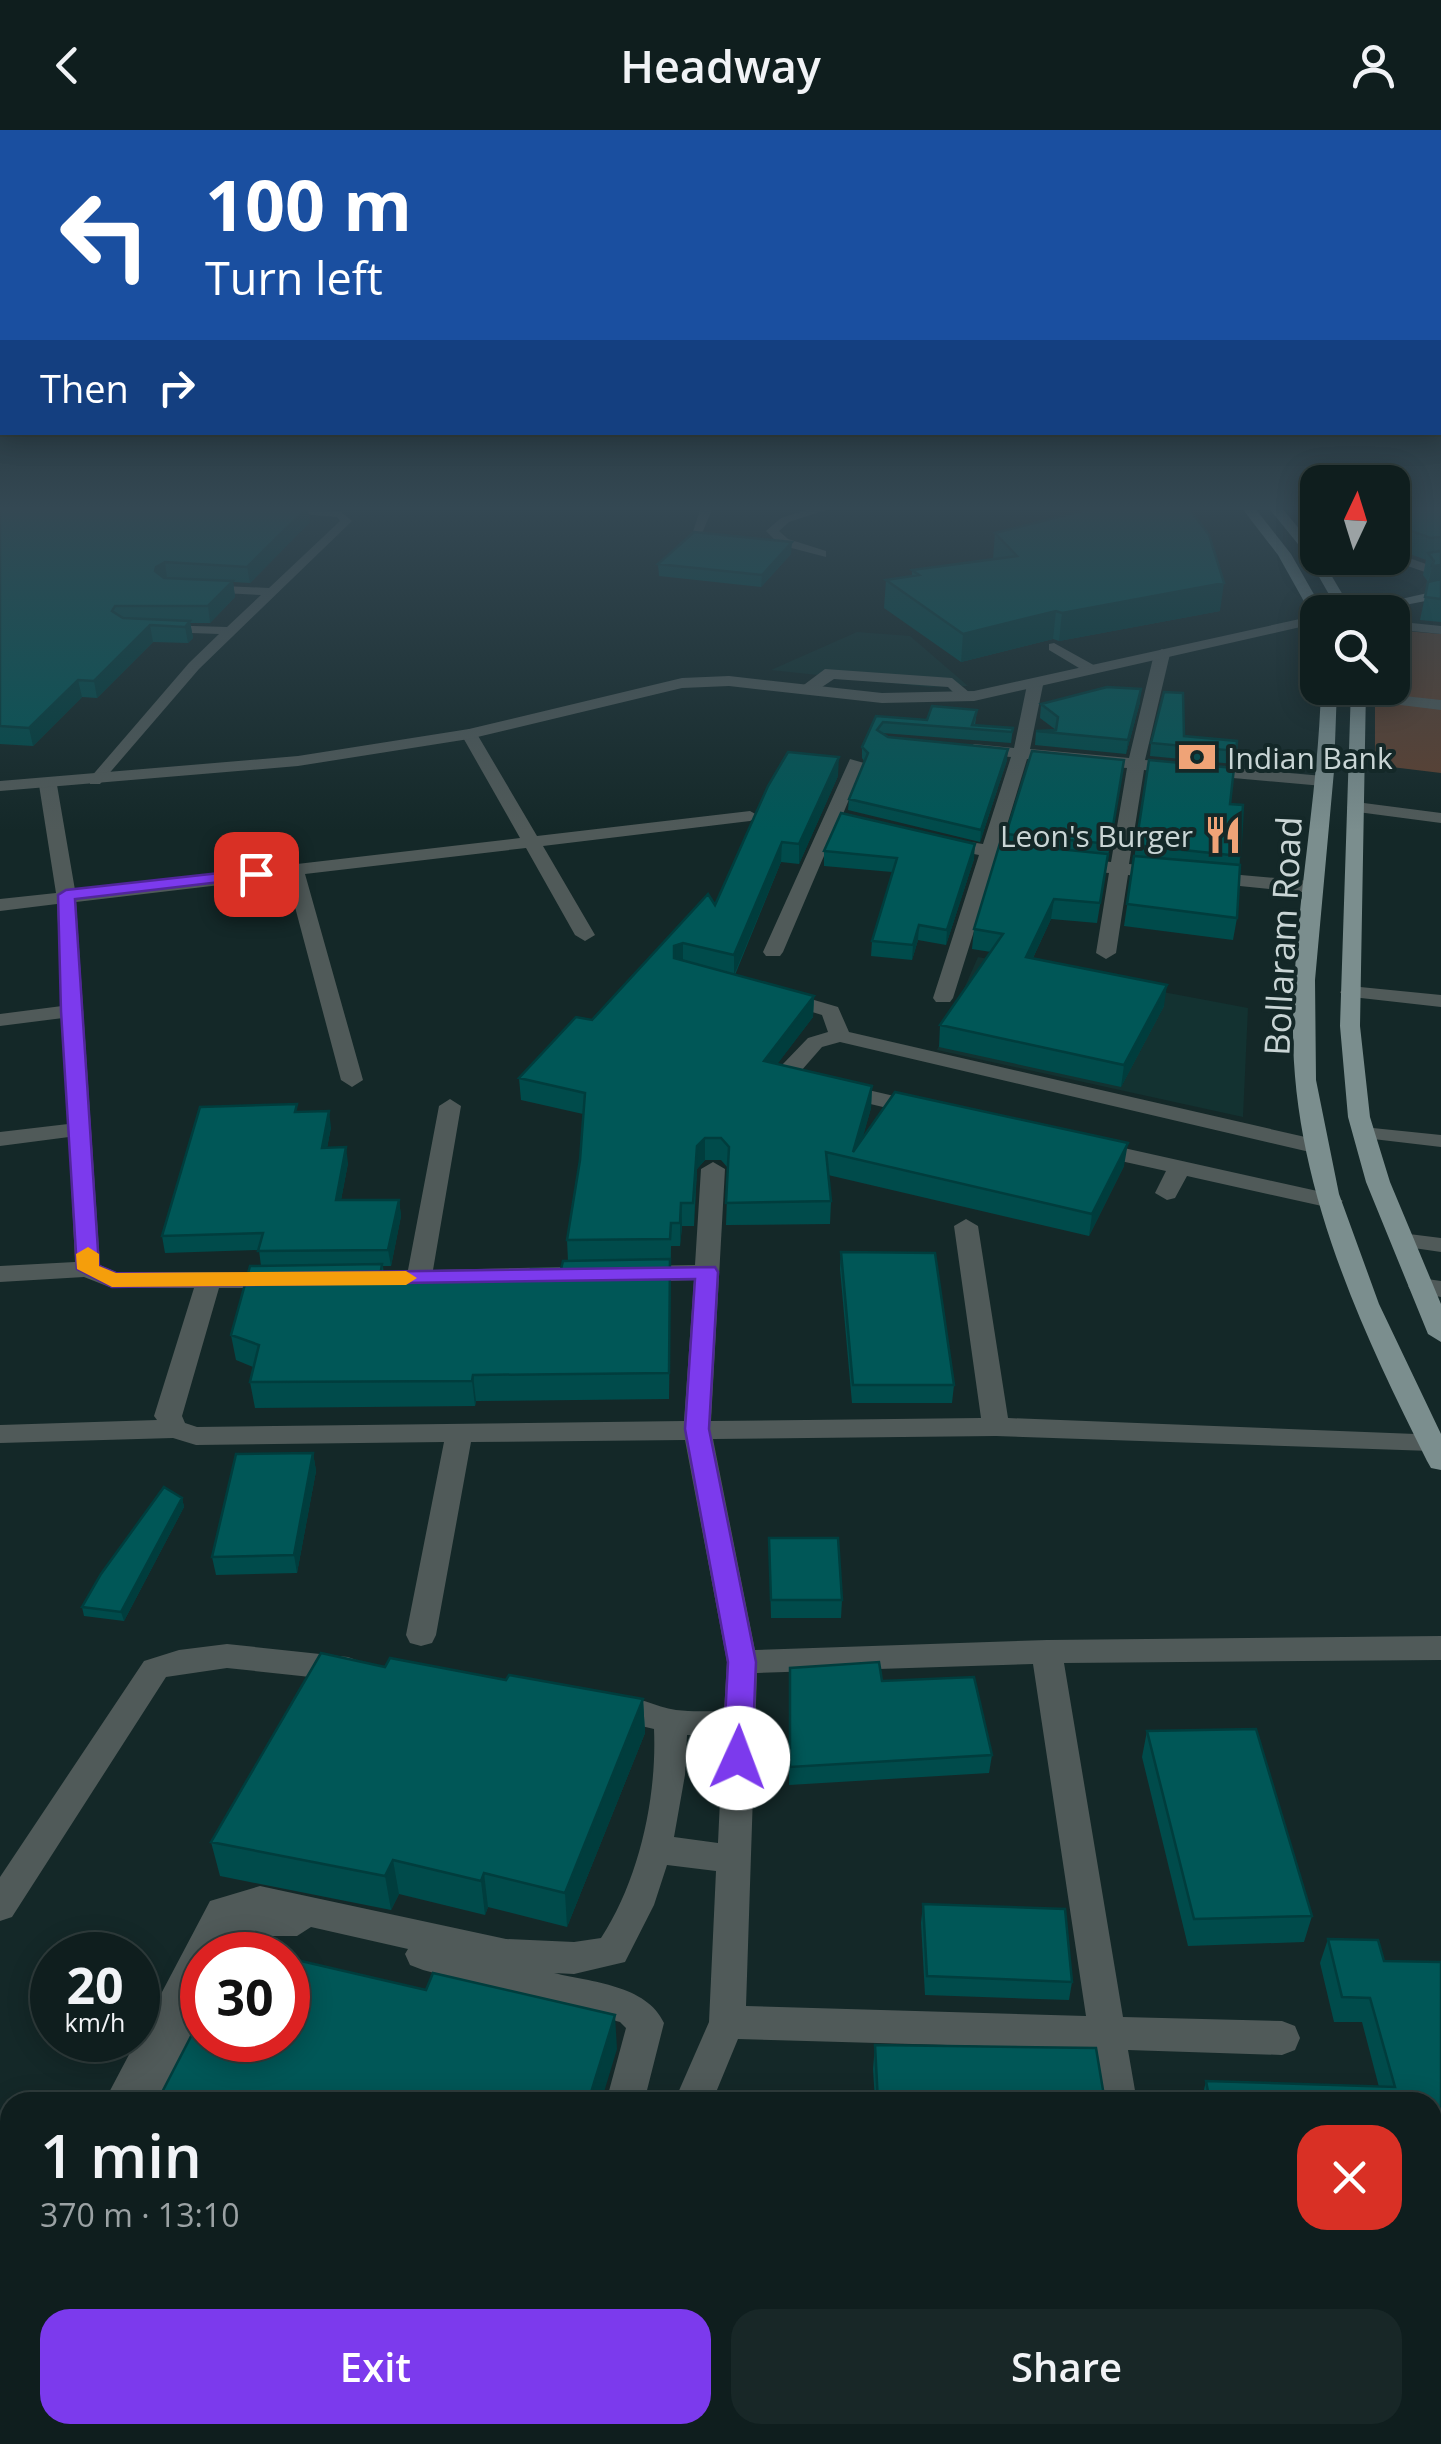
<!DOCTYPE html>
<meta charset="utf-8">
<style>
:root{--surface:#0f1e1e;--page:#182727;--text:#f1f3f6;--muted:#9ba2a4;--line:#2f3c3c;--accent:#7c3aed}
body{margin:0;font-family:"Open Sans",sans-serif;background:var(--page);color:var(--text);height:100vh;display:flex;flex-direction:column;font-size:38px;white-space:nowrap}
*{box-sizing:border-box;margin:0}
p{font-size:32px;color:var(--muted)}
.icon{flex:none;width:55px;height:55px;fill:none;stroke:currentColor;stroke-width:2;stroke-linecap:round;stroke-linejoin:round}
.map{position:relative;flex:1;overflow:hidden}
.side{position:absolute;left:0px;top:1962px;width:1442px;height:352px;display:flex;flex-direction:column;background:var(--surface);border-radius:30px 30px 0 0;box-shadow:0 5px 25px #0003,0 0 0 2px var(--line)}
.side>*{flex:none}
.guide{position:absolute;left:0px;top:0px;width:1442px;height:305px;box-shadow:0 5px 25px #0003,0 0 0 2px var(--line);background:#1a4fa0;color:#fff;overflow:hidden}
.needle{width:65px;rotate:4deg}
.tools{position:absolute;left:1300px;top:335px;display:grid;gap:20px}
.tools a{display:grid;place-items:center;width:110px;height:110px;border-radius:20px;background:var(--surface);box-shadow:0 5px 25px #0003,0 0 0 2px var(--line);font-size:50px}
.speed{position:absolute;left:30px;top:1802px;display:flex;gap:20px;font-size:50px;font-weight:700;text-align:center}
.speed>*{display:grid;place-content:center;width:130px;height:130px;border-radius:50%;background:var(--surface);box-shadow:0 5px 25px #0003,0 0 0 2px var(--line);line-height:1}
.speed small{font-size:25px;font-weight:400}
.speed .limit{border:15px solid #d22;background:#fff;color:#111}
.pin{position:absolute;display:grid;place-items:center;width:85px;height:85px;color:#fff;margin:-42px;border-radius:20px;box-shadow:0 5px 15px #0006}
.me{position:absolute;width:110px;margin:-55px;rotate:2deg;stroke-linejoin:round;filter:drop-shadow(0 0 8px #0008)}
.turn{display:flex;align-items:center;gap:35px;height:210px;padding:0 40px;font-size:45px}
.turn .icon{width:130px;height:130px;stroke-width:2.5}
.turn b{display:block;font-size:70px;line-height:85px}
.then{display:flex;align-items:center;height:95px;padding:0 40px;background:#0003;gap:20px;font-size:38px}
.round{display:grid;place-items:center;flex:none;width:105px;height:105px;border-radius:30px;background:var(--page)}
.summary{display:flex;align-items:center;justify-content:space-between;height:170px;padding:0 40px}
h1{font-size:60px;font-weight:600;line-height:75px}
.cta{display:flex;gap:20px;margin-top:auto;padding:20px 40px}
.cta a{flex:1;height:115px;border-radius:30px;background:var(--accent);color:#fff;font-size:40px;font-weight:600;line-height:115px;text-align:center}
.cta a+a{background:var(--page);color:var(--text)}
header{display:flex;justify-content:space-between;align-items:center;height:130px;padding:0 40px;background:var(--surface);font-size:45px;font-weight:600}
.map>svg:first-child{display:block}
.built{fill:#133231}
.green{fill:#5e4131}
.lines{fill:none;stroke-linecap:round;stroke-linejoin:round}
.service{fill:#505a59;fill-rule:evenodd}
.minor{fill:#505a59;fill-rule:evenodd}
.tertiary{fill:#505a59;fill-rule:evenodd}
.secondary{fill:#687777;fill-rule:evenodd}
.primary{fill:#7b8e8e;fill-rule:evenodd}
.wall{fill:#004b4b}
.shaded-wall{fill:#003d3d}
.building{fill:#005757;stroke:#003d3d;stroke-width:2.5}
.route{fill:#7c3aed;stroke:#51269a;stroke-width:2.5}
.slow{fill:#f59e0b}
.labels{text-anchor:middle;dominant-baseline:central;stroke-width:8;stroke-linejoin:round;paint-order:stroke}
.far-poi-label{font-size:30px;fill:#c9d5d5;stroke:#142828;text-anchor:start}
.street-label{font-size:35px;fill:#c9d5d5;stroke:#142828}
</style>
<header><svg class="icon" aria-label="back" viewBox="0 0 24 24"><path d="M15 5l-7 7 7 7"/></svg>Headway<svg class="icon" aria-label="person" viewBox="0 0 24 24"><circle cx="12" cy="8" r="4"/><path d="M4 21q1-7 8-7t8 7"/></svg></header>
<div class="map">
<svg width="1441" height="2314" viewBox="0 0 1441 2314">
<rect width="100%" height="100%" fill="#142828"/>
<path class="built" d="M857,502L910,506L968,556L929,557L771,540Z
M978,827L1248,878L1243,987L937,920Z"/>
<path class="green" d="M1393,500L1441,504V643L1375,635V558H1392Z"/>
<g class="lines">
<path class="service" d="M222,377L340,381L352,391L199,539L100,654H90V648L189,533L219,504L164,502L157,498L159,495L227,497L261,465L205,462L199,458L201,455L269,458L340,391L337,387Z
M701,377H713L700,408L690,411Z
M816,377H835L789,392L779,401L788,409L826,421V427L780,415L766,401L781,388Z
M1363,997L1441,1005V1017L1356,1007L1353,1003Z
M1401,1103L1441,1108V1122L1393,1115L1390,1110L1393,1105Z"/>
<path class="minor" d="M1392,422L1426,434L1441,432V440L1425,442L1387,429L1392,428Z
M1392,491L1441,496V504L1392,499Z
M1054,513L1099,538L1102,541L1089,544L1049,520V514Z
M1162,519L1170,524L1145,630L1323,646L1332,651L1323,656L1144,640L1129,734L1162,737L1171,743L1162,749L1128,745L1116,823L1106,829L1096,823L1109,743L1072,740L1063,734L1072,728L1111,732L1127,638L1027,629L1000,718L1034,724L1037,728L1028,733L997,728L953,868L950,872H936L933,868L979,725L938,717L935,713L944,708L983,714L1011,627L974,624L966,619L974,614L1014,618L1027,555L1035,550L1043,555L1030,619L1129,628L1154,524Z
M825,539L952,548L975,567L961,570L948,557L834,549L813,563H801V557Z
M1358,561L1441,570V580L1352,569L1350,566Z
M469,599L477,604L537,706L750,681L759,686L750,691L543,716L595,805L585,811L575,805L526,718L305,744L363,950L352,957L341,950L287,747L76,772L100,1135L116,1142H277L289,1150L277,1158H219L182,1286L185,1293L197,1297L684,1291L694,1150L637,1152L625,1144L637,1136L695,1135L701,1039L713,1032L725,1039L711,1291L981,1288L954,1096L966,1089L978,1096L1008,1288L1441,1305V1319L1431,1321L996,1306L713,1309L755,1520L1047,1510L1441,1506V1530L1064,1533L1123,1887L1282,1891L1295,1896L1300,1908L1295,1920L1282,1925L1128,1920L1137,1972H1099L1091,1919L738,1909L712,1972H674L709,1892L716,1741L667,1735L654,1775L625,1832L574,1844L554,1843C591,1852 647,1855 664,1893L644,1972H606L626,1898L620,1892L423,1840L410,1835L405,1824L408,1819L311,1797L297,1806H266L243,1825H202V1897L163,1972H104L210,1771L260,1756L506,1809L574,1812L601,1808C639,1750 657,1668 654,1599L599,1586L594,1577L599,1568C627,1559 650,1576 676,1580C692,1582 708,1581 724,1581L727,1532L685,1310L471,1312L436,1505L432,1513L421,1516L410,1513L406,1505L444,1312L196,1315L173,1308L0,1313V1295L157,1290L154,1286L194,1158H112L84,1147L0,1152V1136L75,1132L69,1007L0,1016V1002L68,994L63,888L0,896V884L62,876L57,774L0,781V769L56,763L39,655L48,650L57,655L75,760L520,708L461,604ZM1033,1534L1086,1886L746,1876L757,1543ZM687,1605L723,1606L718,1713L674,1707L685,1645Z
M850,629L864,633L843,684L880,696L871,701L838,693L783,822L780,826H766L763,822Z
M1356,672L1441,683V693L1350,681L1347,677Z
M1207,742L1311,751L1320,757L1311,763L1200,752V744Z
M1350,856L1441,865V877L1343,866L1340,862Z
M780,860L838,877L849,902L1314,1009L1325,1016L1314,1023L840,912L822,917L801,941L803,945L929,974L932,979L929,984L921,986L786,954L779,940L782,935L808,908L828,902L822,885L773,870L770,866Z
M450,969L461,976L433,1140L562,1137L574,1145L571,1150L392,1156L380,1148L383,1143L408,1140L439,976Z
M1097,1012L1331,1064L1343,1071L1331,1078L1187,1046L1175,1068L1167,1070L1155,1063L1166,1041L1089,1024L1086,1019Z
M1420,1148L1441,1151V1167L1411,1161L1408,1156Z
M227,1514L348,1527L359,1531L364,1539L359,1547L348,1551L227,1538L166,1547L12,1787L0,1791V1747L144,1531L179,1520Z
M0,2131L10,2134V2174L0,2171Z
M0,2261L10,2265V2305H16L10,2307L0,2303Z
M29,2305H90L94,2314H33Z
M286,2305H349L353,2314H290Z
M500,2305H544L542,2314H498Z
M552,2305H596L594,2314H550Z
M1147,2305H1191L1192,2314H1148Z"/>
<path class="tertiary" d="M1318,485V493L974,571L882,573L729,556L682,558L469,609L298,636L0,661V651L298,626L469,599L682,548L729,546L882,563L974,561Z"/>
<path class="secondary" d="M1441,460V468L1369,482H1343Z"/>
<path class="primary" d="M1241,377H1254L1291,424L1324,482H1318V488L1311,484L1278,425Z
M1268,377H1281L1317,420L1318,428H1321L1353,482H1339L1306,424Z
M1321,558H1337L1334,641L1315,850L1316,950L1339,1064L1379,1174L1441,1304V1340L1431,1338L1427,1331C1358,1193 1291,1049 1293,892C1294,780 1318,670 1321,558Z
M1351,558H1366L1360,896L1370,987L1390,1052L1441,1174V1212L1428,1204L1366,1052L1348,987L1340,896Z"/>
</g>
<path class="wall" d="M0,377L310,392L250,453L233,452L235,467L210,493H190L193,508L188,513L153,512L97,568L82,567L33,616L0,614Z
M1392,377H1441V492L1420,490L1428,452L1423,445L1426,430L1407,423L1392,404Z
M995,403L1220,481L1059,511L1053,509L961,532L884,478L886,450L912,446V440L993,429Z
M791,424L761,457L659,446L658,434Z
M1140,572L1126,624L1035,615L1036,601L1056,600L1040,588L1041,574Z
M977,580L975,595L1013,598L1011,613L882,603L888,607L1007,630L980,712L848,680L849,669L864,631L862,628V617L876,586L927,590Z
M1184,606L1237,611L1234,634L1150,626L1151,613Z
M1124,630L1097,793L1051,789L1033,828L1164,876L1121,957L939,917L940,895L991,822L972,819L974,799L1005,714L1006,704Z
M1149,630L1230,674L1240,726L1237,788L1233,810L1124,796Z
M838,646L799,734L781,732L735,845L814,866L813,887L777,934L872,956L871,978L862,1009L1124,1036L1089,1106L828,1045L831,1071L830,1094L726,1095L728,1038L721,1030H705L697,1039L694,1096H682L680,1116H671L669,1269L476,1271L475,1276L255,1278L250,1252L253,1237L236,1230L231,1205L261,1136L259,1120L165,1123L162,1106L298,982L331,997L327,1018L348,1033L341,1070H399L401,1086L391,1136H383L384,1147L530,1148L561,1139L568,1131L567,1110L580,1030L583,984L521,970L519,948L592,890L715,775Z
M824,721L974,729L946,815L918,810L912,830L871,826L872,811L892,742L824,736Z
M841,1122L954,1255L952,1273H852L840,1139Z
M313,1323L316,1341L297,1443L216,1445L212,1427Z
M182,1368L184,1377L124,1491L84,1486L82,1477Z
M769,1408L842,1470L841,1488H771Z
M385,1537L506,1550L643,1569L645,1603L567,1797L488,1777L485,1785L399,1764L391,1780L220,1746L211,1712Z
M790,1538L882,1551L992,1625L989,1643L789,1655Z
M1147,1601L1312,1786L1304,1812L1188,1816L1142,1627Z
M923,1774L1072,1852L1069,1870L925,1865L921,1793Z
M1328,1809L1384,1831L1441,1832V2207H1432V1972H1201L1206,1951L1379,1957L1362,1892H1334L1320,1833Z
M875,1915L1105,1972H875L873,1939Z
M465,2305H494L491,2312Z"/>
<path class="shaded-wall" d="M308,377L310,392L250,453L247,437Z
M792,412L791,424L761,457L762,445Z
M165,432L167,448L159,453L155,441L156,437Z
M1441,435V457L1427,459L1432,436Z
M233,451L235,467L210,493L208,476Z
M1224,453L1220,481L1059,511L1062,483Z
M1056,481L1053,509L961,532L963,504Z
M190,491L193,508L188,513L185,497Z
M150,495L153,512L97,568L94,551Z
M78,550L82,567L33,616L29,598Z
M1141,559L1140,572L1126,624L1128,610Z
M1008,619L1007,630L980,712L981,700Z
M839,627L838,646L799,734V714Z
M782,712L781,732L734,845V825Z
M975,714L974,729L946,815L947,800Z
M1054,769L1051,789L1024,847L1026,827Z
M919,795L918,810L912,830L913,815Z
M683,813V833L674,837V816Z
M1167,855L1164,876L1121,957L1124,935Z
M814,866L813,887L763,953L764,931Z
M872,956L871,978L857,1029L853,1022Z
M329,981L331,997L324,1034L322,1018Z
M705,1008V1030L697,1039L694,1096L697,1016Z
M1128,1013L1124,1036L1089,1106L1092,1084Z
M346,1017L348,1033L338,1086L336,1070Z
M399,1070L401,1086L391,1136L388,1120Z
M681,1073L682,1096L680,1116V1093Z
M473,1245L476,1271L475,1276L472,1251Z
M313,1323L316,1341L297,1443L294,1425Z
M182,1368L184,1377L124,1491L121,1482Z
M643,1569L645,1603L567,1797L565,1763Z
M393,1730L399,1764L391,1780L385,1746Z
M484,1743L488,1777L485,1785L481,1751Z
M615,1885L617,1919L601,1972H588Z"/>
<path class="building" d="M0,377H308L247,437L165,432L156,437L155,441L164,448L233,451L208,476H115L112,481L123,488L190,491L185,497L150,495L94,551L78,550L29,598L0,596Z
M1098,377H1188L1209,405L1224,453L1062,483L1056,481L963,504L886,450L919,445L912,440L1017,426L995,403Z
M1393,377H1441V407L1431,408L1411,401Z
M694,402L792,412L762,445L658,434Z
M1441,421V435L1432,436L1434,431L1428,423Z
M1441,449V469L1425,467L1428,452Z
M1107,557L1141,559L1128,610L1036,601L1056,600L1058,587L1041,574Z
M1164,562L1183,563L1184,606L1237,611L1236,621L1151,613Z
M932,576L977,580L972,595L1013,598L1012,602L883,592L877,600L888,607L1008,619L981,700L849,669L868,623L862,617L876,586L927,590Z
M1032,621L1124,630L1110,714L1006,704Z
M788,622L839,627L799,714L782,712L734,825L683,813L674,816V828L814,866L764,931L872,956L853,1022L895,962L1128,1013L1092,1084L826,1022L831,1071L726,1073L729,1017L721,1008H705L697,1016L693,1073H681L680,1093H671L670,1109L567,1110L580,1030L585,963L519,948L576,887L592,890L708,764L715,775L768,656Z
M1149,630L1234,638L1230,674L1243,675L1240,726L1136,715Z
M841,683L975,714L947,800L919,795L913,815L872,811L897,728L824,721Z
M1000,713L1108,724L1100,773L1054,769L1026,827L1167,855L1124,935L940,895L1003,804L974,799Z
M1134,726L1240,735L1237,788L1127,774Z
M297,974L295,982L329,981L322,1018L346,1017L336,1070H399L388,1120L258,1121L263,1103L162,1106L200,977Z
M841,1122L935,1123L954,1255H853Z
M670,1129L669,1243L473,1245L472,1251L250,1252L259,1215L231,1205L250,1136L382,1134L380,1147L530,1148L531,1139H561L563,1131Z
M313,1323L294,1425L212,1427L236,1324Z
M164,1357L182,1368L121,1482L82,1477L101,1444Z
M769,1408H838L842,1470H771Z
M321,1523L385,1537L390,1528L506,1550L509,1545L643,1569L565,1763L484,1743L481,1751L393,1730L385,1746L211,1712Z
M879,1532L882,1551L974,1547L992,1625L790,1637V1538Z
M1256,1599L1312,1786L1194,1789L1147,1601Z
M923,1774L1065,1779L1072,1852L927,1846Z
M1328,1809L1378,1810L1384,1831L1441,1832V2183H1432V1972H1210L1206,1951L1395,1957L1370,1868L1342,1867Z
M238,1817L274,1825H233Z
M288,1828L426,1860L433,1843L615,1885L588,1972H157L202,1885V1910H288Z
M875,1915L1096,1918L1105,1972H878Z
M752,2305H920L921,2314H752Z"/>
<linearGradient id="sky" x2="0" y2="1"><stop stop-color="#0b1616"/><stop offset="0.54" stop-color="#344853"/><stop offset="1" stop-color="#344853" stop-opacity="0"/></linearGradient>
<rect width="1441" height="701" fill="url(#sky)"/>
<path class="route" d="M256,739L265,744L262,747L75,769L99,1136L116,1143L209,1144L715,1137L718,1142L709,1299L756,1532L752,1628L748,1636L738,1639L727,1636L723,1628L728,1532L685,1299L695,1149L112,1157L77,1139L61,881L58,765L66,760Z"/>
<path class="slow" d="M88,1117L99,1124V1136L116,1143L406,1141L417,1148L406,1155L112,1157L77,1139L76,1124Z"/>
<defs>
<g id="bank-bare" transform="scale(3)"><path d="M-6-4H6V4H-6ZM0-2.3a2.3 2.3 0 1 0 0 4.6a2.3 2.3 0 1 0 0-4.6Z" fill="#efa377" stroke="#142828" stroke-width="2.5" paint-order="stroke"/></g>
<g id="restaurant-bare" transform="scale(3)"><path d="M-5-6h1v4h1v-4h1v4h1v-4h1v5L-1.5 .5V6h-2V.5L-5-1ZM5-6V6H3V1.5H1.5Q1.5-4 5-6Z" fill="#efa377" stroke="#142828" stroke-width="2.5" paint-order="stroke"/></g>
</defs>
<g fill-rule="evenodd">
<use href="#bank-bare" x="1197" y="627"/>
<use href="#restaurant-bare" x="1223" y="705"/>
</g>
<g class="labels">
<g class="far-poi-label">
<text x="1227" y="627">Indian Bank</text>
<text x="1193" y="705" text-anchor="end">Leon's Burger</text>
</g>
<g class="street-label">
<text transform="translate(1282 806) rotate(-87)">Bollaram Road</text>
</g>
</g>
</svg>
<div class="tools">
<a><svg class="needle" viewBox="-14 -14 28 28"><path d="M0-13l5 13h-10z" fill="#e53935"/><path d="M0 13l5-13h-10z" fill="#9ba2a4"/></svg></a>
<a><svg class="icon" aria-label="search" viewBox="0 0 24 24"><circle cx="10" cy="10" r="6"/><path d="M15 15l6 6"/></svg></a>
</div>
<div class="speed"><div>20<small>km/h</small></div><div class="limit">30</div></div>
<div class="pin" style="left:256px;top:744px;background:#d93025"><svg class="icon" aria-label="arrive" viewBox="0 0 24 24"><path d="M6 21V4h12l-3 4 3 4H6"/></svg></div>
<svg class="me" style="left:738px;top:1628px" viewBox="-20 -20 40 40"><circle r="19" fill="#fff"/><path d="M0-13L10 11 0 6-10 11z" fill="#7c3aed"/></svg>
<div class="guide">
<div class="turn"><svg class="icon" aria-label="left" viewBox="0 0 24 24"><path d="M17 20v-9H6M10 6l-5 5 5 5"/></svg><div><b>100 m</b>Turn left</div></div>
<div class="then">Then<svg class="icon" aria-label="right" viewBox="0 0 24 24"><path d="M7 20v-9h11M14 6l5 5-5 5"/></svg></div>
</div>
<section class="side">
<div class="summary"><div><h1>1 min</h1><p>370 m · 13:10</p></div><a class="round" style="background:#d93025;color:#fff"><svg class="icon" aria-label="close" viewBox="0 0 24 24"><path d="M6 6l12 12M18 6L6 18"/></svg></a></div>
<div class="cta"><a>Exit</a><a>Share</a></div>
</section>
</div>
